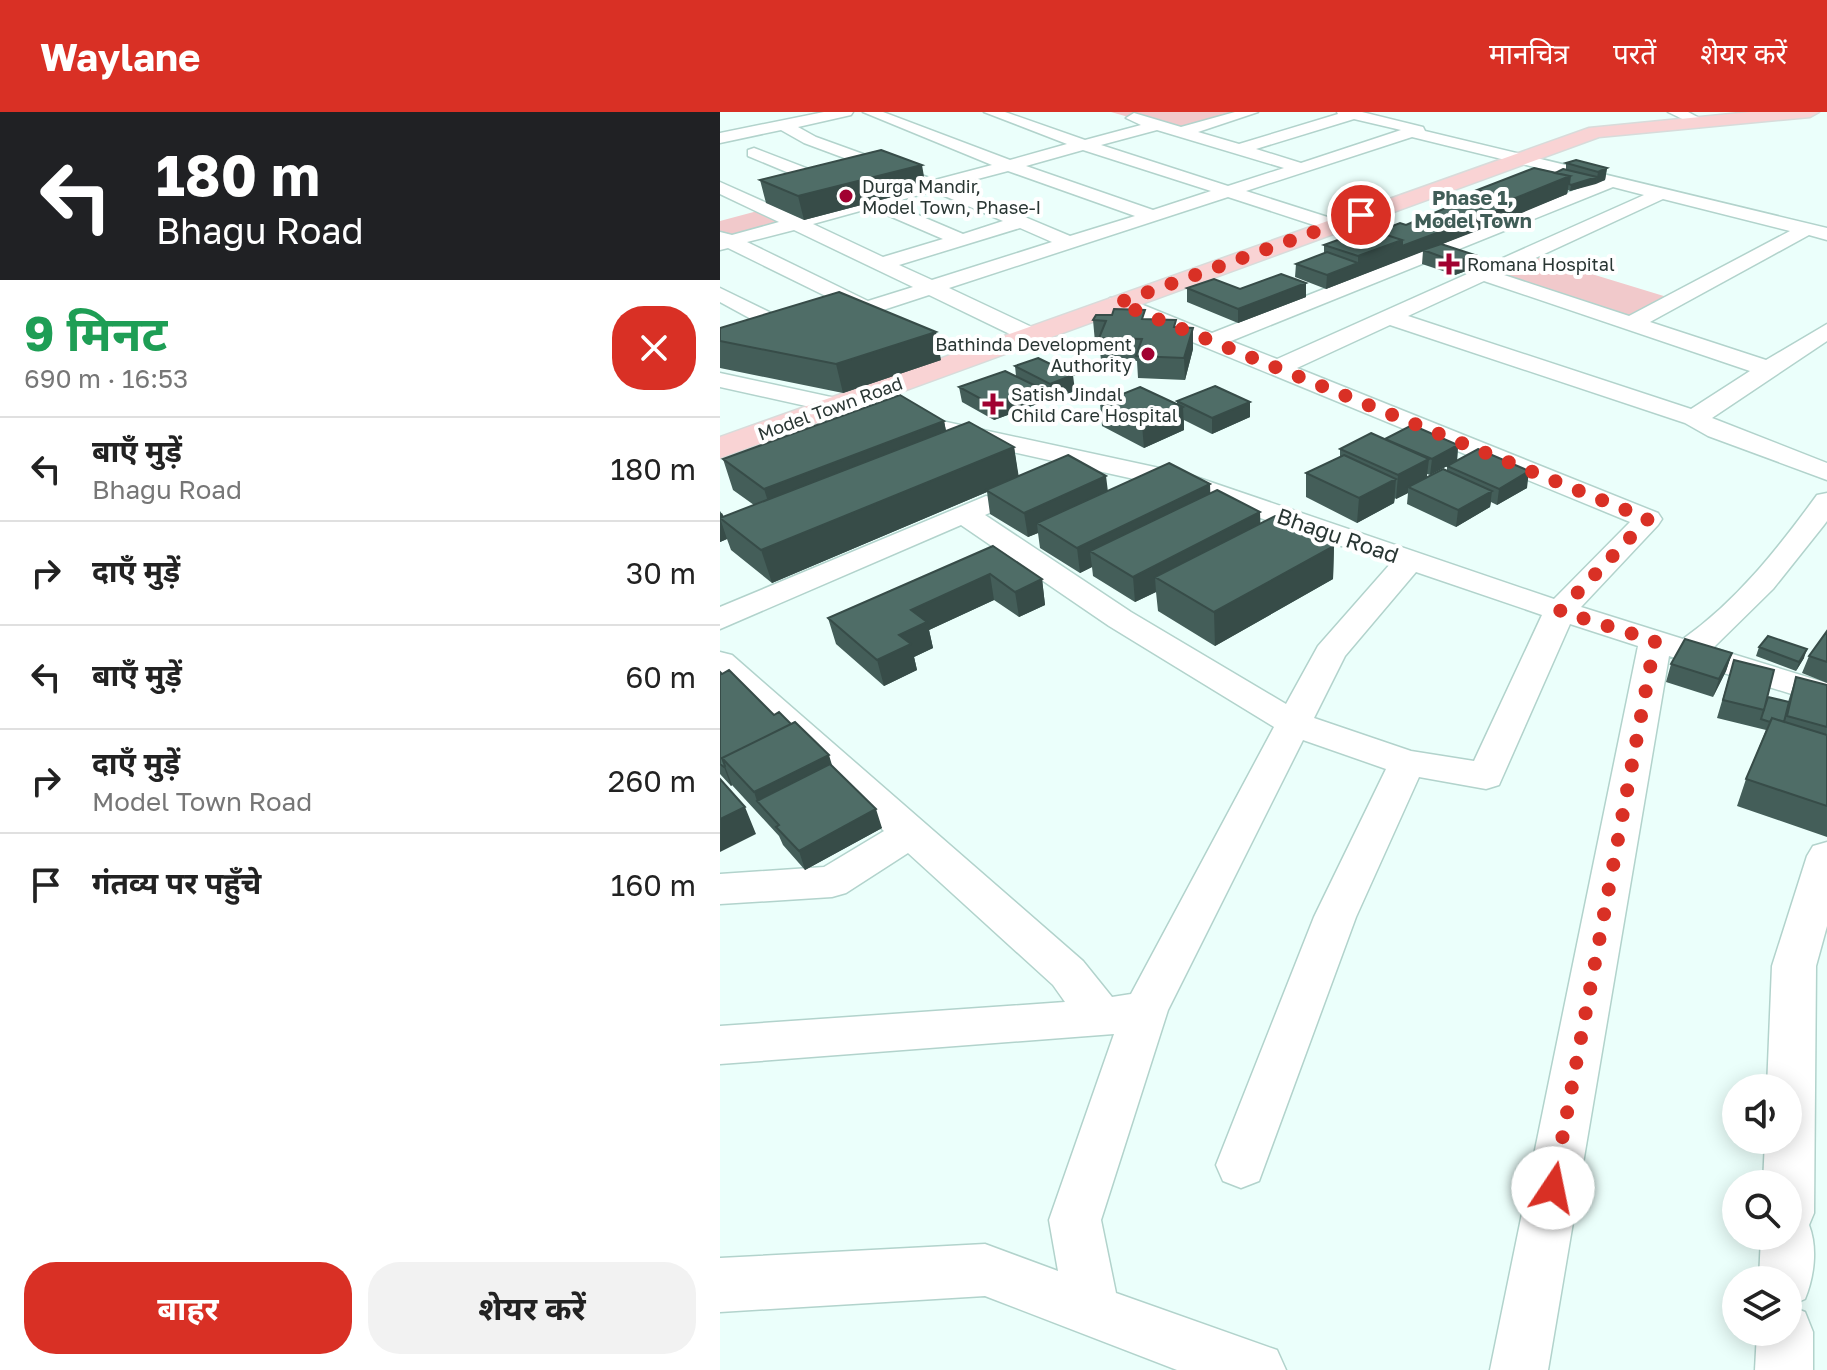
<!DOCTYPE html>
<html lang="hi">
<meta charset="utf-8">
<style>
:root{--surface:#fff;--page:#f2f2f2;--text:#222;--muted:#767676;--line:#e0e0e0;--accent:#d93025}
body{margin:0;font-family:"Golos Text","Noto Sans Devanagari",sans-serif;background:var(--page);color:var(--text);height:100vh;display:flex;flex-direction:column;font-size:30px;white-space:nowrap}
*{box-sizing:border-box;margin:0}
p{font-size:26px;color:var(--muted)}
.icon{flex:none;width:44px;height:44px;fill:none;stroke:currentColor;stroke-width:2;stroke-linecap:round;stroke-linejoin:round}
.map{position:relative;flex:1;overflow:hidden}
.side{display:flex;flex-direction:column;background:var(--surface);width:720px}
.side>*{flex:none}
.banner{background:#202124;color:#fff;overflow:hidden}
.buttons{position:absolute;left:1002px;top:962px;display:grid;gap:16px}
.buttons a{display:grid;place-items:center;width:80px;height:80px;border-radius:50%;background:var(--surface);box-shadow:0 4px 20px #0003;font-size:40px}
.pin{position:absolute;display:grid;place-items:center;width:68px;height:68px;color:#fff;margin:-34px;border:4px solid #fff;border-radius:50%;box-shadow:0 2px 8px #0007}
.me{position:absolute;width:88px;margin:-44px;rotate:11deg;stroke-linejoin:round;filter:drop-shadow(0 0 6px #0008)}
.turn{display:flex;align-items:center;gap:28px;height:168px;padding:0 24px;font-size:36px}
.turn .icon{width:104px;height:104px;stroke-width:2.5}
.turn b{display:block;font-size:56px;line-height:68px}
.round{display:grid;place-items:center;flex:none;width:84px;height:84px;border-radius:32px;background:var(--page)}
.headline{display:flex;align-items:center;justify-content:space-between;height:136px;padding:0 24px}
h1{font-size:48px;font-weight:700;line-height:60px;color:#1e9e55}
.button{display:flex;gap:16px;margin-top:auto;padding:16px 24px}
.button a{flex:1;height:92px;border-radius:32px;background:var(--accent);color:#fff;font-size:32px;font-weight:700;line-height:92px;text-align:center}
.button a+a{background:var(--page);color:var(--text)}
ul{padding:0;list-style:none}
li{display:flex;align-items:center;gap:24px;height:104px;padding:0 24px;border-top:2px solid var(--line)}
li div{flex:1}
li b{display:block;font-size:30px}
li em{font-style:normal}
header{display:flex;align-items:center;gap:48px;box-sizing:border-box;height:112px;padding:0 40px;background:var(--accent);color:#fff}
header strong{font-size:38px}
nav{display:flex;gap:44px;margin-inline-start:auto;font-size:28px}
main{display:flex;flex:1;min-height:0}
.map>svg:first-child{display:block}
.green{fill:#f1c9cb}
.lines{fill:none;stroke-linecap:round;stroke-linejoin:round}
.minor-casing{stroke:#b2d3cc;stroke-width:3}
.major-casing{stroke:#d8dbda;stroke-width:3}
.minor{fill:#fff;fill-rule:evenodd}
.major{fill:#f9d3d4;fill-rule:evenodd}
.wall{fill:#445e59;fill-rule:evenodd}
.shaded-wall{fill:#374c48}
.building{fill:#4f6d67;stroke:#374c48;stroke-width:2}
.route{stroke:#d93025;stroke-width:14;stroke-dasharray:0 25.2}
.poi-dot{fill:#a10131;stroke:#fff;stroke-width:3}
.labels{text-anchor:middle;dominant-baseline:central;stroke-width:8;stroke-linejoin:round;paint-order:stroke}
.far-poi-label{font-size:18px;fill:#293633;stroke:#fff;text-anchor:start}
.far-street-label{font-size:18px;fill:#293633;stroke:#fff}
.far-neighbourhood-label{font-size:20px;font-weight:bold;fill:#405d57;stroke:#fff}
.street-label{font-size:22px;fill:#293633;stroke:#fff}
</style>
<header>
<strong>Waylane</strong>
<nav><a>मानचित्र</a><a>परतें</a><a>शेयर करें</a></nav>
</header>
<main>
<section class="side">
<div class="banner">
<div class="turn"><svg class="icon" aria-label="left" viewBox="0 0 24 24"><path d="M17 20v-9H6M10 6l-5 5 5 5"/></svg><div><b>180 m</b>Bhagu Road</div></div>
</div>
<div class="headline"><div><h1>9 मिनट</h1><p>690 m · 16:53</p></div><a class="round" style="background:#d93025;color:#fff"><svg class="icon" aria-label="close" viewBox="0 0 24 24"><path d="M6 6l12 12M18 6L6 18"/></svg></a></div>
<ul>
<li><svg class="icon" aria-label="left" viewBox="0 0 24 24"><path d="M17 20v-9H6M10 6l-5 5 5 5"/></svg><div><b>बाएँ मुड़ें</b><p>Bhagu Road</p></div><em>180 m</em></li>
<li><svg class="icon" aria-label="right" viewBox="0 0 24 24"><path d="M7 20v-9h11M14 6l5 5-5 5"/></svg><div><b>दाएँ मुड़ें</b></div><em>30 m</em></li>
<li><svg class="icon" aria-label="left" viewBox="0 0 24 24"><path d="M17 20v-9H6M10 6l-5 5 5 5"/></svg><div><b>बाएँ मुड़ें</b></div><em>60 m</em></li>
<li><svg class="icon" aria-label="right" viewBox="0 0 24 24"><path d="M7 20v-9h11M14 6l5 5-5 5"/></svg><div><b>दाएँ मुड़ें</b><p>Model Town Road</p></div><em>260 m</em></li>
<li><svg class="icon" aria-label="arrive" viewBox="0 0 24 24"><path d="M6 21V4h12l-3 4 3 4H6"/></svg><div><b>गंतव्य पर पहुँचे</b></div><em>160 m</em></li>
</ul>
<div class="button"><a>बाहर</a><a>शेयर करें</a></div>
</section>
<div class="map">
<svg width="1107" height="1258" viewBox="0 0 1107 1258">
<rect width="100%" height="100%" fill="#ebfffb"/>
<path class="green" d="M391,0H531L461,20Z
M45,97L79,111L9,129L0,125V109Z
M816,145L947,185L906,206L773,163Z"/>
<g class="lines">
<g class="minor-casing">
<path id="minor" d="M104,0H133L131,3L78,15L96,25L215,68L272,53L143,0H163L290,48L347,32L264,0H285L365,28L421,13L406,6L414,1L461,15L515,0H538L478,20L519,32L618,2L617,0H642L703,15L705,19L1107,116V128L1089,123L930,210L1046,248L1107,212V229L992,306L1107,351V368L988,324L965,311L670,213L577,256L938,401L942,407L938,413L861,495L963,527C1017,489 1059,435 1097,383L1107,381V409L1104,413L1053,477L993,536L1107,571V593L949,544L828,1258H770L918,534L850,512L779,673L766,677L699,665L636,805L539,1069L521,1076L503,1069L496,1053L594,805L666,657L583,628L448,898L381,1108L396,1181L557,1238L566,1258H457L265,1184L0,1200V1146L265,1132L338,1159L329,1108L394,922L0,952V914L345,890L333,873L188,741L126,781L112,785L0,792V762L104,755L164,719L0,568V540L12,543L363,849L392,885L411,882L554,615L389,514L241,413L0,517V495L266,384L276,386L280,392L276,398L265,403L411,500L566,592L598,534L671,451L450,375L0,275V261L467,362L834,487L910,410L390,196L387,191L390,186H406L492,221L875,70L692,25L526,79L620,109L622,113L620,117H606L508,85L229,176L318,218L321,223L318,228H302L209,183L108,216L100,214L97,209L100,204L128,195L8,136L0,138V120L12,123L59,110L0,82V70L78,105L197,73L84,31L61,18L0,31V21ZM634,7L681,18L581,51L536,37ZM437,18L564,56L508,74L381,33ZM363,38L491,79L433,98L306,54ZM288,59L415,104L350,124L231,74ZM893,75L924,83L557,247L511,229ZM213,79L283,109L243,122L170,91ZM943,87L1070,119L909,204L781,162ZM151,96L223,127L163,145L93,112ZM300,116L332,130L212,168L179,153ZM74,118L193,175L148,189L27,130ZM764,169L1030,259L971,297L688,204ZM696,460L822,503L754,649L691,639L594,606L625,544Z
M948,0H968L987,10L979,15Z
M34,36L117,68L120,72L117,76H105L28,44V38Z
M0,176L80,215L83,220L72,227L64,225L0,190Z
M1107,730V814L1096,854L1094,1101L1089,1113C1098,1136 1094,1165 1085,1187L1069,1194L1085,1200L1093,1220V1258H1035L1037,1220H1068V1168H1039L1041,1124H1068V1072H1043L1045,1028H1068V976H1047L1052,854L1087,744L1093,734Z"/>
</g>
<g class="major-casing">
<path id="major" d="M1031,0H1099L1090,5L879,25L0,346V325L869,16Z"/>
</g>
<use href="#minor" class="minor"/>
<use href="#major" class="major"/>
</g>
<path class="wall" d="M846,51L887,56L885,68L850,79L848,78L847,82L722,132L755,143L754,156L735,163L702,152L703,139L606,177L575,165L576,152L604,142V133L686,113L756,83L757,78L835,61L846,57Z
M40,68L206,76L84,108L46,91Z
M586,171V185L518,211L467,190V176L520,177Z
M426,207L457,215L473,216V237L465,268L418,266L417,249L381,248L379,230H375L373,208Z
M0,216L221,248L123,281L0,256Z
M295,254L355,279L332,287L318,280L320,291L274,308L242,290L239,275L296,264Z
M457,289L530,305L492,322L464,308V318L424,336L382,314L380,291L457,293Z
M224,309L226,319L294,335L298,364L388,379L490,381L540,411L614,434L613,467L495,534L438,499L436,480L415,490L373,464L372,455L360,461L320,436L318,421L308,425L270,402L267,380L52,471L11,438L7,427L0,430V399L4,405L34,393L13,378L3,347Z
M665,328L738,333L737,349L807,376L777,393L771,390L770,395L736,415L687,392L688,381L676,387L675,386L674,391L637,411L586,385V361L620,345V337ZM727,354V359L707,365V362L710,363Z
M273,434L322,467L325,493L299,505L274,488L209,518L213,536L194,545L197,558L164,574L116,532L108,506Z
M1107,519V571L1082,561L1089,544Z
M1039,535L1084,546L1076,559L1036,544Z
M1012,541L1006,559L993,585L946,570L951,552Z
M1014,548L1047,586L1068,590L1076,565L1107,573V725L1017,694L1026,667L1046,618L997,606Z
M0,560L54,603L112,654L162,716L85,758L63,733L59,724L12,673L11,674L0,662Z"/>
<path class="shaded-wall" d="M202,53L206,76L84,108L78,84Z
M887,56L885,68L876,72L878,60Z
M850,64L847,82L790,106L606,177L607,163L638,151V144L682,128L792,93L793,87Z
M877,65L876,72L850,79L851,73Z
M755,143L754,156L735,163L736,150Z
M586,171V185L518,211V197Z
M473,216V237L465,268L464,246Z
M216,220L221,248L123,281L116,252Z
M353,263L355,279L332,287L330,272Z
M318,275L320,291L274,308L272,293Z
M530,290V305L492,322V306Z
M463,295L464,318L424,336L422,313Z
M224,309L230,339L54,408L44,377Z
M738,333L737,349L710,363L712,347Z
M294,335L299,366L266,378L267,380L52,471L41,438Z
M709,347L706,371L688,375V381L676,387L678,363Z
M809,359L807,376L777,393L779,377Z
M386,364L389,388L317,411L318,421L308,425L304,401Z
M676,367L674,391L637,411L639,386Z
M490,372L491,397L370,439L372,455L360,461L357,436Z
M772,379L770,395L736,415L738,398Z
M540,400L541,425L435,465L436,480L415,490L413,465Z
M2,401L6,410L0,406L7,427L0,430V402Z
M614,434L613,467L495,534L494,500Z
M270,462L274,488L209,518L213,536L194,545L197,558L164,574L157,548L179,523L191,498Z
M322,467L325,493L299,505L295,480Z
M1087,537L1084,546L1076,559L1079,550Z
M1012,541L1006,559L993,585L999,567Z
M109,643L117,670L37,689L34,680Z
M5,654L12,673L11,674L4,655Z
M25,695L36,722L0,740V707Z
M156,697L162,716L85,758L79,739Z"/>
<path class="building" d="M161,38L202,53L78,84L40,68Z
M856,48L887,56L878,60L846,51Z
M814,56L850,64L793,87L757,78Z
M843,57L877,65L851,73L849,72L850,64L835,61Z
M756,83L792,93L682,134V128L657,120L680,111L686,113Z
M648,117L682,128L638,144L604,133Z
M721,132L755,143L736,150L703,138Z
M607,140L638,151L607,163L576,152Z
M561,162L586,171L518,197L467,176L494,167L520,177Z
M119,180L216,220L116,252L0,229V216Z
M394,197L425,198L422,207L456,208L454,215L473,216L464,246L416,244L422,227L379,226L386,209L373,208L376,203H392Z
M318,246L353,263L330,272L295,254Z
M285,259L318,275L272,293L239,275Z
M495,274L530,290L492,306L457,289Z
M420,275L463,295L422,313L380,291Z
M180,283L224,309L44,377L3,347Z
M249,310L294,335L41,438L0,406Z
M692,313L738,333L712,347L665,327Z
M651,321L709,347L678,363L620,337Z
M758,337L809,359L779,377L727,354Z
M348,343L386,364L304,401L266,378Z
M624,343L676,367L639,386L586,361Z
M449,351L490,372L357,436L317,411Z
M723,357L772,379L738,398L688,375Z
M497,378L540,400L413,465L370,439Z
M555,404L614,434L494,500L435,465Z
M273,434L322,467L295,480L270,462L191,498L207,510L179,523L191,532L157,548L108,506Z
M1107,519V550L1089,544Z
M1048,524L1087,537L1079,550L1039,535Z
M965,527L1012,541L999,567L951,552Z
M1014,548L1054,558L1044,598L1003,588Z
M9,558L54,603L59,600L71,612L2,646L5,654L4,655L0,652V560L2,562Z
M1076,565L1107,573V615L1067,604Z
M1048,585L1069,590L1064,610L1052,606L1050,610L1041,607Z
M1052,606L1107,623V694L1026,667Z
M75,610L109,643L34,680L2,646Z
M110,652L156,697L79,739L56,715L59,713L37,689Z
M0,667L25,695L0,707Z"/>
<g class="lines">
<path class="route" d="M641,103L398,191L928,407L840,499L935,529L833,1076"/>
</g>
<g class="poi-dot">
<circle cx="126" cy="84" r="8"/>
<path d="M725 140h8v8h8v8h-8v8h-8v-8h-8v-8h8z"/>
<circle cx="428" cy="242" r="8"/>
<path d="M269 280h8v8h8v8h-8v8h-8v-8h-8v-8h8z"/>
</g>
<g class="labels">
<g class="far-poi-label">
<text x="142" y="74">Durga Mandir,<tspan x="142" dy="21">Model Town, Phase-I</tspan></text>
<text x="747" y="152">Romana Hospital</text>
<text x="412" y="232" text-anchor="end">Bathinda Development<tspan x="412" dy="21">Authority</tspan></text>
<text x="291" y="282">Satish Jindal<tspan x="291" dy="21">Child Care Hospital</tspan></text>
</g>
<g class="far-street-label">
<text transform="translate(110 296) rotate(-20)">Model Town Road</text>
</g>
<g class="far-neighbourhood-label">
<text x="753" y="85">Phase 1,<tspan x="753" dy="23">Model Town</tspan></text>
</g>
<g class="street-label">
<text transform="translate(618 423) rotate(19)">Bhagu Road</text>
</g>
</g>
</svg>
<div class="buttons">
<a><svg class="icon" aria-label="sound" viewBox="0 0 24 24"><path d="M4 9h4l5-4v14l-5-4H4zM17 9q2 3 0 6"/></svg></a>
<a><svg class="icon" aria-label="search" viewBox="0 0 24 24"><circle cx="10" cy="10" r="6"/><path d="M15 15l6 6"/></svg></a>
<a><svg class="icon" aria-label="layers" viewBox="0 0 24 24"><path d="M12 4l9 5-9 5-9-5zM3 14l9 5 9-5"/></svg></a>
</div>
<div class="pin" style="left:641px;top:103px;background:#d93025"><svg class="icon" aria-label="arrive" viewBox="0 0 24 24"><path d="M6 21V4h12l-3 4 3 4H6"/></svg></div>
<svg class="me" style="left:833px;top:1076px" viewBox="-20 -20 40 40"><circle r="19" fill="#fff"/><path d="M0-13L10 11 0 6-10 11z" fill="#d93025"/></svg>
</div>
</main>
